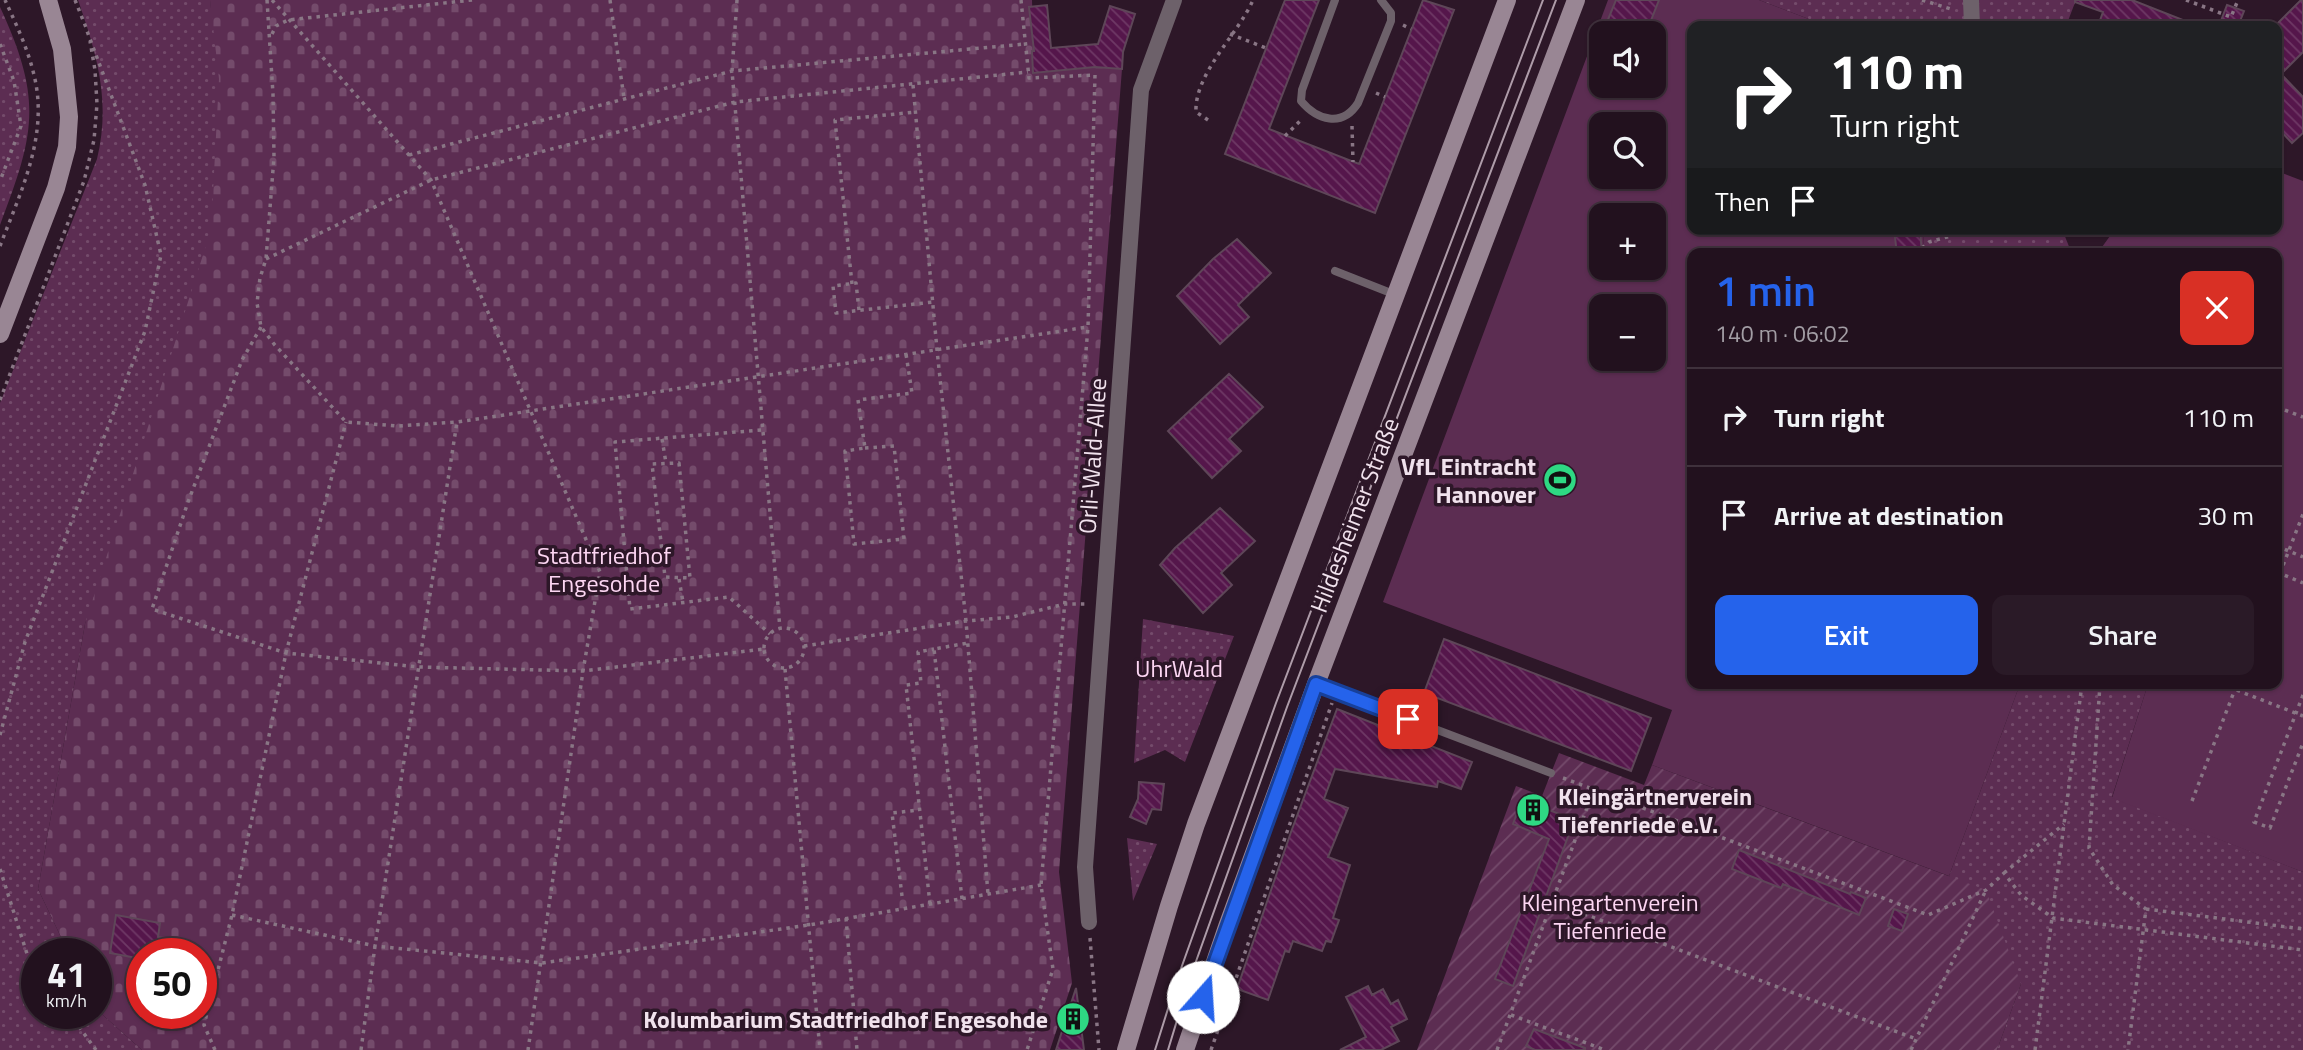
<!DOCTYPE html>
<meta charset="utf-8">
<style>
:root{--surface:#22111e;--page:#2a1a27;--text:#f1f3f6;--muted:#a29da4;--line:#3f313c;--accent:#2563eb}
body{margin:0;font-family:"Titillium Web",sans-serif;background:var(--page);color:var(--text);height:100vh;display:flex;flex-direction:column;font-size:26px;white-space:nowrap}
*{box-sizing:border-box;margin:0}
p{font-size:23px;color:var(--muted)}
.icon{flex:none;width:38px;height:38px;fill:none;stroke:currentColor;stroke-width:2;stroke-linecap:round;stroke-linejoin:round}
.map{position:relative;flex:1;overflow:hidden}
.side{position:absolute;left:1687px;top:248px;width:595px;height:441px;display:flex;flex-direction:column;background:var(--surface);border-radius:14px;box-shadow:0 2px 5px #0004,0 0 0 2px var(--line)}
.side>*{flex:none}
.top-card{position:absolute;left:1687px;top:21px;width:595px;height:214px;border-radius:14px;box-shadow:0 2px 5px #0004,0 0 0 2px var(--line);background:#202124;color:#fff;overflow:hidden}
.tools{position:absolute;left:1589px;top:21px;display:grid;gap:14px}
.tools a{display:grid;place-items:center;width:77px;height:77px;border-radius:14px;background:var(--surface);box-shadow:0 2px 5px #0004,0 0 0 2px var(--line);font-size:35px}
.speed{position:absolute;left:21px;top:938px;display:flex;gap:14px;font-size:35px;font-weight:700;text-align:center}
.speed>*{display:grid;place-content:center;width:91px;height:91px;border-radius:50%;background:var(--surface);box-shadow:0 2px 5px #0004,0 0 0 2px var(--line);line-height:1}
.speed small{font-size:18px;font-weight:400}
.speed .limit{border:10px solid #d22;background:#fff;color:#111}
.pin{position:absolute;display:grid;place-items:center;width:60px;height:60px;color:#fff;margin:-30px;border-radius:14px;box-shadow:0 4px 10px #0006}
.me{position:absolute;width:77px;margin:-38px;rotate:19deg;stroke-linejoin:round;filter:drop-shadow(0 0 5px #0008)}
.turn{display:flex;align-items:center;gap:24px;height:147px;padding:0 28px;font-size:32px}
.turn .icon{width:91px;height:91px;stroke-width:2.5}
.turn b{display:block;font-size:49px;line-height:60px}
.then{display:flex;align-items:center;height:66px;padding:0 28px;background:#0003;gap:14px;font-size:26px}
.round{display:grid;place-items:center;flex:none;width:74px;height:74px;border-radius:14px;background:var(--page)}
.overview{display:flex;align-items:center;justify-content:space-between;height:119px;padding:0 28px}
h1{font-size:42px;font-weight:600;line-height:52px;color:var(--accent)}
.action{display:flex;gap:14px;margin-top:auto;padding:14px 28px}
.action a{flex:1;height:80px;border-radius:14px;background:var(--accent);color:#fff;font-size:28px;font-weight:600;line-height:80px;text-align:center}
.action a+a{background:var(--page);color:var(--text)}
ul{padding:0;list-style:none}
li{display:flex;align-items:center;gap:21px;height:98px;padding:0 28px;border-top:2px solid var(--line)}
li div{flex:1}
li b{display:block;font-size:26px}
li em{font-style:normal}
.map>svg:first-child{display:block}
.cemetery{fill:url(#cemetery-stones);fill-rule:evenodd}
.park{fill:url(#park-dots)}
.garden{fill:url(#garden-furrows)}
.pitch{fill:#5c2d52;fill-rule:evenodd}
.building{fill:url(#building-back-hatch);stroke:#5e4658;stroke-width:2}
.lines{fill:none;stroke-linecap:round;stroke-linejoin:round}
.path{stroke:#897685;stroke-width:3.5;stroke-dasharray:3.5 5;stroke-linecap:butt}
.lane{stroke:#6d616a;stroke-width:8}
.street{stroke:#6d616a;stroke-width:16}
.secondary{stroke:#998694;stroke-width:18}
.tram{stroke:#ae9ca9;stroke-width:2}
.route-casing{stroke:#184099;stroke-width:18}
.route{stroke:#2563eb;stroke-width:12}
.labels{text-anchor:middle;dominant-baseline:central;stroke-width:7;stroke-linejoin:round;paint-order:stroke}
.street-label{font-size:24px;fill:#f1e2ed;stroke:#2d1728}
.poi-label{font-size:24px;font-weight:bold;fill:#f1e2ed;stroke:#2d1728;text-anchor:end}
.park-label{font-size:24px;fill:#fdd6f3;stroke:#2d1728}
</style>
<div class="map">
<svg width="2303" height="1050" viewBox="0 0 2303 1050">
<defs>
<pattern id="cemetery-stones" width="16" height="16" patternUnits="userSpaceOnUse" patternTransform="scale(1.75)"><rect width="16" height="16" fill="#5c2d52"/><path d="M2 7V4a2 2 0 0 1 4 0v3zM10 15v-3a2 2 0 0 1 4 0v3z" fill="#744b6b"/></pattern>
<pattern id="park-dots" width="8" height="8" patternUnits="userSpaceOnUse" patternTransform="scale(1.75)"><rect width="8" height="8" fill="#5c2d52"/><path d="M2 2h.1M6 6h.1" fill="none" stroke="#744b6b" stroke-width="1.8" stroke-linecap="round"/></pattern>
<pattern id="garden-furrows" width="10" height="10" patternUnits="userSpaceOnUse" patternTransform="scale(1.75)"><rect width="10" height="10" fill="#5c2d52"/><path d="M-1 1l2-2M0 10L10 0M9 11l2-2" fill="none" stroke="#744b6b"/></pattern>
<pattern id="building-back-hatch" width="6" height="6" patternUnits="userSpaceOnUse" patternTransform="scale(1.75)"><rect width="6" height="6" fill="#55164b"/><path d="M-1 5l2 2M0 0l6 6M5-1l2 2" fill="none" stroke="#6e3865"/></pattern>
</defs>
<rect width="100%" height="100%" fill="#2d1728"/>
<path class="cemetery" d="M210,0H1032L1034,73L1095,67L1122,69L1059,872L1072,983L1050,1050H142L96,1009V954H69L38,889L85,624L211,17ZM142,954H201V1013H142Z"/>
<path class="park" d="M78,0H210L219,79L211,230L85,624L38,889L69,954H37V1013H96V1009L142,1050H0V403L97,159C111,101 97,55 78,0Z
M1759,0H2076L2066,26H1827Z
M0,7C43,100 35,133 0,225Z
M1923,229H2062L2072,254H1924Z
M1143,619L1234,636L1185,762L1165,750L1134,763Z
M2020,684H2148L2112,797L2303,872V1050H1997L2021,984L1949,876Z
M1127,838L1157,844L1133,901Z"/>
<path class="garden" d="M1559,753L1644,785L1652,765L1986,890L2021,984L1997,1050H1417L1516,786L1542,796Z"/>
<path class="pitch" d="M1608,0H1759L1827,26H1692V229H1923L1924,254H1692V684H2020L1949,876L1652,765L1672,710L1383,602ZM1601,33H1654V86H1601ZM1601,124H1654V177H1601ZM1601,215H1654V268H1601ZM1601,306H1654V359H1601Z
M2277,171L2303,181V872L2112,798L2148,684H2277V254H2097L2115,229H2277Z"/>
<path class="building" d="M1285,0H1319L1269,129L1359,164L1423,0L1454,10L1375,213L1225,154Z
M1616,0H1659L1646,33H1636L1607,22Z
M2075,0H2132L2198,26H2098L2103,12L2075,2Z
M2301,0H2303V52L2281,74L2303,97V133L2292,143L2277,127V24Z
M1047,5L1051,48L1098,44L1110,6L1135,14L1123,52L1122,69L1095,67L1033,73L1032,51H1034L1029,7Z
M2227,5L2244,11L2238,26H2219Z
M1894,229H1920L1922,254H1897Z
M1237,239L1271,273L1238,305L1249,317L1220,344L1177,296L1213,259Z
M1229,374L1263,407L1229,439L1241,451L1212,478L1168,431Z
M1220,508L1255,541L1221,573L1232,585L1203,613L1160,565L1175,548Z
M1444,639L1651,718L1631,771L1424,693Z
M1337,709L1472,762L1461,789L1438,781L1437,787L1335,769L1324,799L1348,808L1328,857L1350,865L1333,918L1339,920L1331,942L1326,941L1322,951L1293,941L1289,952L1285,951L1268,1000L1237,989L1291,832Z
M1139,782L1164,784L1161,810L1152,809L1146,824L1130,817L1138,799Z
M1522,800L1565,816L1564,819L1573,823L1513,986L1495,979L1549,839L1513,824Z
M1739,850L1850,894L1851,892L1866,898L1859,915L1783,884L1781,888L1732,869Z
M1894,909L1908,914L1902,931L1888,926Z
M116,915L160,923L158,937L172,939L169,954H142V959L110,953Z
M1368,986L1372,995L1383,989L1391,1004L1398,1000L1407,1019L1391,1027L1399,1041L1381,1050H1340L1366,1037L1346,997Z
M1076,988L1084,1050H1056Z
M1534,1029L1585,1048V1050H1535L1526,1046Z"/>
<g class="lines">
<path class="path" d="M75,0L87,30
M267,0L273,94L274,157L266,259L260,278L257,303L261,327L274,344L346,422L398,426L457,422L1088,327
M272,0L431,180L600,572L583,671L528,1050
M610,0L624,98
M737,0L732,71L780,629
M1021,0L1029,78L1095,75L1088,327L1041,885L1053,969L1027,1050
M1922,0L1954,10
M2186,0L2231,17L2238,0
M1403,25L1411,29
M272,34L276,26L288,20L472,0
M1230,34L1266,48
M0,44L14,81L21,126L0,181
M913,85L937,350L966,621L988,894
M1376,93L1385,97
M1208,120L1196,112C1194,74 1239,33 1253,0
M1352,126L1353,162
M1285,136L1301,120
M409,155L732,71L1025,44
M0,246C21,191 49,135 34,75C28,49 16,24 5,0
M1922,248L1929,242L1976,229
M266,259L431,180L735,102L1028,72
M852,284L835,120L916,112
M859,310L856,283L833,286L836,313L933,302
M261,327L242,360L188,502L152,609L286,653L418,667L583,671L764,649
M0,400L84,181L94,140L97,104L95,70L90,41
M2277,407L2303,417
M761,430L615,442L630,609L729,597L770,634
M662,439L666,463
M865,448L894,446L904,539L854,544L845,451L865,448L858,400L912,393L906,354
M679,463L690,578L665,577L652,464Z
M2277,546L2303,557
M2277,572L2303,583
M679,579L683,602
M2277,581L2303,514
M764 648a20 20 0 1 1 40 0a20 20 0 1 1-40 0Z
M804,646L966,621L1012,617L1065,604H1086
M785,669L820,1050
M2100,684L2089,848L2113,885L2146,909L2128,1050
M2221,684L2303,716
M2303,695L2254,822L2270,828L2303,743
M0,735L25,642L145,331L161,255L145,185L87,31
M1563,778L1928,915L1986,890L2004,873L2021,895L2053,918L2303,950
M2192,801L2237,684
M0,869L28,957L37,969
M2004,873L2064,824
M902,896L892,813L919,810
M962,899L934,649L968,643
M1552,902L1916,1039
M930,904L906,685L921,683L918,652L934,649
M2146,909L2303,929
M232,915L375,946L542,963L809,925L1041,885
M846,918L857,1050
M1090,938L1099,1050
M201,979L215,982
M69,1013L96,1050
M1511,1015L1605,1050
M215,1050L204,1025L232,915L286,653L346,422
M361,1050L375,946L457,422
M1211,1050L1332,703
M1497,1050L1594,789
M1911,1050L1985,892
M2035,1050L2082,684"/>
<path class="lane" d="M1335,0L1302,90L1301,101C1317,120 1342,128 1358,103L1391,21V13L1381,0
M1335,271L1396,295
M1316,684L1551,773"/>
<path class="street" d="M1971,0L1972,26
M1089,922L1085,867L1141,90L1174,0"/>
<path class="secondary" d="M0,334L56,188L67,147L69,117L62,49L48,0
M1126,1050L1169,906L1196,824L1507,0
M1185,1050L1228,924L1316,684L1576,0"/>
<path class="tram" d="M1155,1050L1178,977L1276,703L1543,0
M1168,1050L1189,981L1287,707L1556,0"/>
</g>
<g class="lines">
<g class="route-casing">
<path id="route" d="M1203,997L1316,684L1408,719"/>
</g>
<use href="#route" class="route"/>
</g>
<defs>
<g id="stadium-disc" transform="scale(1.75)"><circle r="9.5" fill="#2ed883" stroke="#2d1728"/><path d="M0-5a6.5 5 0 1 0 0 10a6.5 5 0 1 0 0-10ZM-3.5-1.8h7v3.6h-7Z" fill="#111"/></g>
<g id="building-disc" transform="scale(1.75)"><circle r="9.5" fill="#2ed883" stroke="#2d1728"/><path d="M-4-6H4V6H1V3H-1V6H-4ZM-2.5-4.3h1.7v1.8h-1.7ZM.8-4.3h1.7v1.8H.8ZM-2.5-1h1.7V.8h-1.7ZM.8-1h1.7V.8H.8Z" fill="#111"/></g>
</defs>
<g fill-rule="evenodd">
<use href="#stadium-disc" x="1560" y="480"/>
<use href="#building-disc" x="1533" y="810"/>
<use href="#building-disc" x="1073" y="1019"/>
</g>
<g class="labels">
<g class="street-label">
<text transform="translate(1092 456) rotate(-86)">Orli-Wald-Allee</text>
<text transform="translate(1354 515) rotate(-69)">Hildesheimer Straße</text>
</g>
<g class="poi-label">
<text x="1536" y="466">VfL Eintracht<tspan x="1536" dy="28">Hannover</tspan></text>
<text x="1558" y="796" text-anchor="start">Kleingärtnerverein<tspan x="1558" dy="28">Tiefenriede e.V.</tspan></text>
<text x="1048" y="1019">Kolumbarium Stadtfriedhof Engesohde</text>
</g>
<g class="park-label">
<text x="604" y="555">Stadtfriedhof<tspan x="604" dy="28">Engesohde</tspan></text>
<text x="1179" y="668">UhrWald</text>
<text x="1610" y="902">Kleingartenverein<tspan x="1610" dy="28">Tiefenriede</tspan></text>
</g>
</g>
</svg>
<div class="tools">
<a><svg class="icon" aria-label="sound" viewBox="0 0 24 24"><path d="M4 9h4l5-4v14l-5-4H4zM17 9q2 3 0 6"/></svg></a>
<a><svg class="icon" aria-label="search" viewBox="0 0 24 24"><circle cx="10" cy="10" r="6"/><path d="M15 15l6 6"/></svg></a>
<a>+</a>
<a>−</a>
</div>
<div class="speed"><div>41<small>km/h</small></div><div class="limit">50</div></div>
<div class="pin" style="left:1408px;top:719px;background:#d93025"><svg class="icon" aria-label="arrive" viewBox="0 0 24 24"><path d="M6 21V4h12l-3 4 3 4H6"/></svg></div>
<svg class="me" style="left:1203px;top:997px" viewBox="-20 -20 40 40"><circle r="19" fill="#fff"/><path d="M0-13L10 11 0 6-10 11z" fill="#2563eb"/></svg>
<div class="top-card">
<div class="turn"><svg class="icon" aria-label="right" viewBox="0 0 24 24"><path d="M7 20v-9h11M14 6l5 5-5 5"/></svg><div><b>110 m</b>Turn right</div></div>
<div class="then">Then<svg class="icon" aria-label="arrive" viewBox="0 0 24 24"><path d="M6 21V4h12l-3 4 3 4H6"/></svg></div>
</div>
<section class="side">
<div class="overview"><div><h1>1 min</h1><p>140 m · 06:02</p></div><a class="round" style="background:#d93025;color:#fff"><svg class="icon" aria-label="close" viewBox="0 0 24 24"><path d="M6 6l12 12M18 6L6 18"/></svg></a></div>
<ul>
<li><svg class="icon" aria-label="right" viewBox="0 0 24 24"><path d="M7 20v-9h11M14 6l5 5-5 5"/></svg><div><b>Turn right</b></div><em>110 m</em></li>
<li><svg class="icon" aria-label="arrive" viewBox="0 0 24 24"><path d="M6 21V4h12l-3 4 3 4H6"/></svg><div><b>Arrive at destination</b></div><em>30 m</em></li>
</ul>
<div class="action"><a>Exit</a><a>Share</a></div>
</section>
</div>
